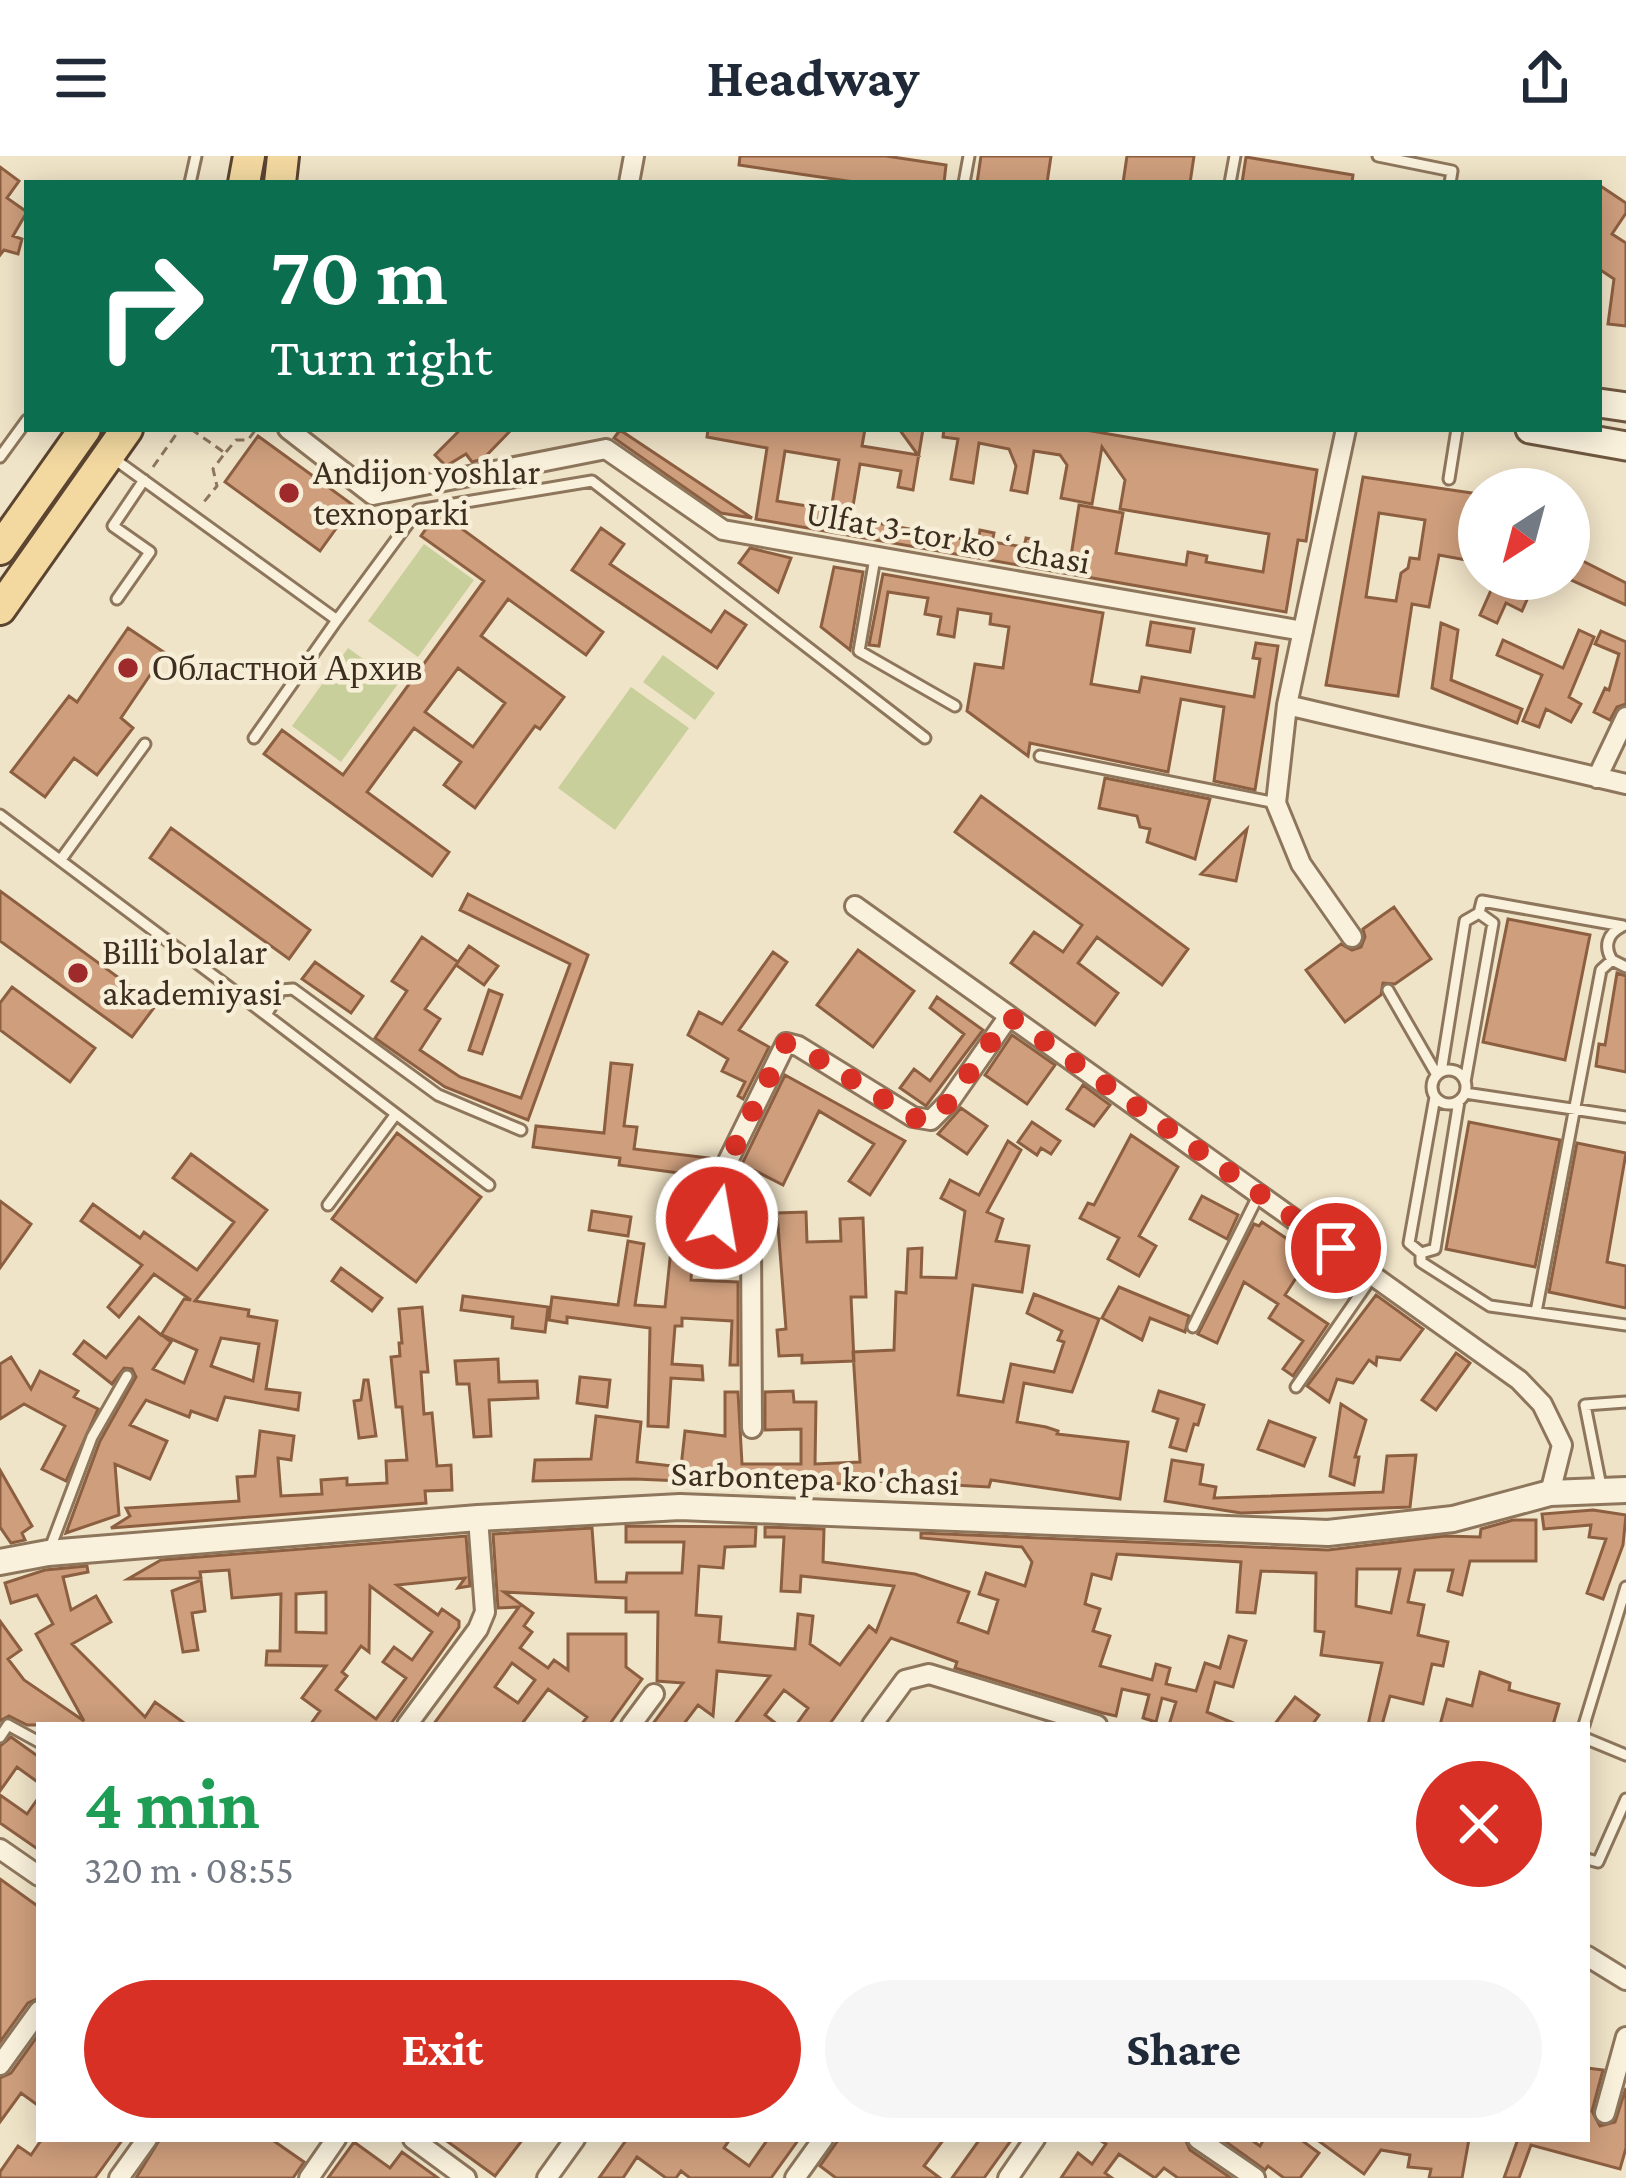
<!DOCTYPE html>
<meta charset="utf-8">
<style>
:root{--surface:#fff;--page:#f6f6f7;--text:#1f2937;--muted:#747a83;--accent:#d93025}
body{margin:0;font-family:"Crimson Pro",serif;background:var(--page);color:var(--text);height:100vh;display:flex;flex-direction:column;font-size:45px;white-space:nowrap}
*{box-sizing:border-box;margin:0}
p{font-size:39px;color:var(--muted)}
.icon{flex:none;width:66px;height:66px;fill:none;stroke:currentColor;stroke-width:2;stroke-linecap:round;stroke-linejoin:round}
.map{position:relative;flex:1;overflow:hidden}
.panel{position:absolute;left:36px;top:1566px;width:1554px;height:420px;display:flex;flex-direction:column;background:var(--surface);border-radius:0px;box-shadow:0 6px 30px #0003}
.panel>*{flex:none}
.top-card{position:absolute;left:24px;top:24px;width:1578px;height:252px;border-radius:0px;box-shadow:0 6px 30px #0003;background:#0b6e4f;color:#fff;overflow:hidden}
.needle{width:78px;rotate:216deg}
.fabs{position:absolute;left:1458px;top:312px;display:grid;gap:24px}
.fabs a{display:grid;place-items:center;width:132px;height:132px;border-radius:50%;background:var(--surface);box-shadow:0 6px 30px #0003;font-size:60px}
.pin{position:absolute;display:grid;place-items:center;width:102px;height:102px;color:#fff;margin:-51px;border:6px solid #fff;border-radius:50%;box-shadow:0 3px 12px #0007}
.me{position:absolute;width:132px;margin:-66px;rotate:12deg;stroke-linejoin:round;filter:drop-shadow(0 0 9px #0008)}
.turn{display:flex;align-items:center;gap:42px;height:252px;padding:0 48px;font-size:54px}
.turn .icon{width:156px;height:156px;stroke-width:2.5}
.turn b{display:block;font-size:84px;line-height:102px}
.round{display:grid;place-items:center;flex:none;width:126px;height:126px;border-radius:63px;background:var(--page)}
.overview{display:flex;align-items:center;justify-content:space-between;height:204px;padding:0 48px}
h1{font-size:72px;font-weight:700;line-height:90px;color:#1e9e55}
.action{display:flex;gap:24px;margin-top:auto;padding:24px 48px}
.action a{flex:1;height:138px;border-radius:72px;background:var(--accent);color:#fff;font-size:48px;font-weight:700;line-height:138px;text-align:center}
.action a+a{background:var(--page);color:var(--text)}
header{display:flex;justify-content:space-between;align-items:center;height:156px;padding:0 48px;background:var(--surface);font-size:54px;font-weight:700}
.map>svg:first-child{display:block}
.green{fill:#c9cf9b}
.building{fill:#cf9f7d;stroke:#8d5f41;stroke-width:3;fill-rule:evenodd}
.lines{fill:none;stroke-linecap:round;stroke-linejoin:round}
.service-casing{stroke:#8d765c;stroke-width:15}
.minor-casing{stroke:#8d765c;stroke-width:24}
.tertiary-casing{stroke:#8d765c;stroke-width:30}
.secondary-casing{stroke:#6f573f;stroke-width:33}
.primary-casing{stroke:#5b4430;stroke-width:36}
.path{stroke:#8d765c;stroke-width:3;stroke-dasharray:9 6;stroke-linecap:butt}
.service{stroke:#faf1dc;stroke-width:9}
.minor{stroke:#faf1dc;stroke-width:18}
.tertiary{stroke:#faf1dc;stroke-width:24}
.secondary{stroke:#faf1dc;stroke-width:27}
.primary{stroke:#f3d9a0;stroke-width:30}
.route{stroke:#d93025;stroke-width:21;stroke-dasharray:0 37.8}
.poi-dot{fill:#9e2a2b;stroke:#f7eed8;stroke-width:4.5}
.labels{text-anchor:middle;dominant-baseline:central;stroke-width:9;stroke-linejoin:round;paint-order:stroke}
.poi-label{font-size:36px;fill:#3d2e20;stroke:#f7eed8;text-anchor:start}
.street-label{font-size:36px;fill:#3d2e20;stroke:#f7eed8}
</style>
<header><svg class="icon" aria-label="menu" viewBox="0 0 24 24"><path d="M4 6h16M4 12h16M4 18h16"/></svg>Headway<svg class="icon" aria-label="share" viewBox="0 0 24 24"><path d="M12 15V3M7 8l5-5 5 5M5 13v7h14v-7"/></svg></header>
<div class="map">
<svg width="1626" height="2022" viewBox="0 0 1626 2022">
<rect width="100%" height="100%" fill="#f0e4c8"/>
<path class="green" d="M424,388L474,424L418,501L368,465Z
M348,492L398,528L341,606L292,570Z
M663,499L715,537L695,564L643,526Z
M631,531L689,572L615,674L558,632Z"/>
<path class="building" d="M740,0H886L946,9L944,27H861L739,9Z
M981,0H1051L1047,27H977Z
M1127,0H1194L1190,27H1123Z
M1246,1L1353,19L1352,27H1242Z
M0,11L19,25L7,42L27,56L13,80L22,83L18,98L4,94L0,99Z
M1599,29L1626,47V57L1612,78L1626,87V170L1608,168L1614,123L1599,113Z
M461,273H512L483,303L472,306L466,298L446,310L435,299Z
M708,273H865L862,290L918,299L899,273H923L913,334L898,331L901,315L860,308L851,362L978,386L980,374L994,377L992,386L1024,391L1026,382L1042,385L1040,395L1071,400L1079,349L1123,357L1116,397L1186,409L1188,396L1207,400L1206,406L1263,416L1269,378L1120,353L1125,324L1102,291L1092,348L1061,342L1067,309L1060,299L1034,295L1027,337L1011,334L1016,310L1009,293L979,287L973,327L951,323L958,283L943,281L944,273H1080L1317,314L1306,385L1298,384L1286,456L756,363L767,292L707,281ZM785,295L839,304L831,354L777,345Z
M620,274L752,362L721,357L614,282Z
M258,280L353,349L320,395L225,326Z
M1363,321L1479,338V370L1472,369L1466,404L1439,399L1429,451L1412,448L1398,540L1326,529ZM1379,357L1425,364L1419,403L1410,402L1408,412L1401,417L1396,445L1366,441Z
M443,359L603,476L586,499L508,443L481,480L564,541L540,573L535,570L475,652L444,629L461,606L414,572L367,636L449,696L432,720L264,598L282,574L343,619L484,425L421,380L435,360ZM458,512L505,547L473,591L425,556Z
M601,372L624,388L610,408L711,476L725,455L746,469L717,512L572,414Z
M750,392L791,402L778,436L739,407Z
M1569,398L1626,427V449L1569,423Z
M834,411L863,416L850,494L821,471Z
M883,418L1103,457L1091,528L1139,536L1142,521L1254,541L1260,503L1253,502L1256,487L1278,490L1255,634L1214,625L1224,551L1181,543L1168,616L1030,587L1028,600L967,555L975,508L1003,512L1009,471L990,468L991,458L958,453L954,481L938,478L941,461L925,458L928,442L888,436L879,490L869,489Z
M1496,423H1536L1522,455L1506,447L1497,467L1480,459Z
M1151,466L1194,473L1190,496L1147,489Z
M1441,467L1458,474L1451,524L1522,553L1517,567L1432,532Z
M128,472L165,497L121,562L133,572L97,619L74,602L45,641L11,616L69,540L77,546Z
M1579,474L1594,481L1569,541L1581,548L1571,566L1546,553L1539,571L1523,565L1542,519L1497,499L1503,484L1563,512Z
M1601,475L1626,486V548L1617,551L1610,564L1594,556L1605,532L1609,534L1619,498L1595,488Z
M1105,622L1210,643L1195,703L1147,686L1150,673L1140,671L1137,660L1099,652Z
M981,640L1188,793L1162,829L1097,781L1078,807L1118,837L1095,869L1011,807L1034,776L1063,796L1082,769L955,676Z
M171,672L310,774L289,803L150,702Z
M1247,673L1236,725L1201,718Z
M0,735L156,849L132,881L0,785Z
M468,738L588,799L528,964L445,931L375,882L407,835L392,825L422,781L458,806L425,853L440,863L420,894L460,921L521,942L570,808L460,754Z
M1394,751L1431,803L1395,828L1383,827L1381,839L1345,866L1306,814L1341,788L1352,794L1361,791L1365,781L1363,773Z
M1508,763L1590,779L1565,904L1483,886Z
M469,790L498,810L484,829L456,809Z
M858,794L914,835L873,891L817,849Z
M773,796L787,806L739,874L769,891L743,943L738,940L745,926L722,915L728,903L688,879L699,856L722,868Z
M315,806L363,840L351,857L302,823Z
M1617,817L1626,820V916L1596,910L1599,888L1605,889Z
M12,831L95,892L70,926L0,874V847Z
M489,834L502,839L482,898L469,894Z
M937,841L983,874L926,950L900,932L914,913L930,925L964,878L930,852Z
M1012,879L1055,909L1027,948L985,919Z
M611,907L632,909L624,970L637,971L634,993L709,1002L706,1021L698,1020L689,1092H693L691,1124L738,1126V1209H730L732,1165L682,1162V1170H675L672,1208L702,1210L703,1224L671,1222L668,1271L648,1270L650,1172L567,1161V1167L549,1164L552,1141L618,1149L628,1085L644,1088L635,1149L665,1151L679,1017L619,1009L620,1002L533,991L536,970L604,977Z
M785,919L905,985L870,1039L849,1025L874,988L819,955L783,1029L742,1008Z
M1083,929L1110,949L1094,970L1067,953Z
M961,952L987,970L967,998L938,978Z
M1032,966L1060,985L1051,998L1041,992L1037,999L1018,986Z
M1469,966L1560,984L1535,1111L1446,1093Z
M397,977L481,1041L416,1126L332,1063Z
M1131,979L1178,1011L1139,1080L1156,1090L1139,1120L1108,1103L1119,1082L1080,1062L1088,1047L1094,1049Z
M1008,985L1021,994L987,1056L1003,1063L996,1085L1029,1090L1022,1136L973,1129L958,1239L1003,1246L1011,1208L1054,1216L1064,1186L1058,1184L1062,1175L1027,1157L1034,1138L1099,1163L1072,1236L1024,1227L1017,1266L1046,1271L1058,1275L1057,1278L1128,1286L1120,1343L991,1324L989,1331L878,1325L801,1330L635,1323L533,1325L535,1304L591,1303L596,1260L641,1266L637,1306L681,1311L685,1275L725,1280V1236H738L742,1308H801V1273L765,1274V1236L793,1235L794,1246H816L815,1308L860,1306L853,1196L894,1194L896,1136L906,1137L908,1093L922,1092L921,1121L956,1122L965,1055L941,1042L950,1024L979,1039Z
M1577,987L1626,997L1607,1106L1626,1110V1152L1549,1136Z
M191,998L267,1054L195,1145L249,1154L248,1160L277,1165L266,1233L300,1237L298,1254L225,1241L217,1264L191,1255L189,1261L146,1244L130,1269L167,1285L150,1323L115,1308L119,1359L66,1377L100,1285L136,1221L132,1213L124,1212L112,1228L74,1198L84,1185L106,1202L139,1161L161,1179L184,1143L191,1144L154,1118L119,1161L108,1151L142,1109L81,1065L93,1048L140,1082L144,1076L197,1114L234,1066L173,1022ZM162,1179L197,1194L184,1227L153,1213L171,1186ZM221,1182L259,1188L253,1225L211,1210Z
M1202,1040L1238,1059L1227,1083L1190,1063Z
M0,1045L31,1068L0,1112Z
M592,1055L631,1061L628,1080L589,1074Z
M806,1056L807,1086L841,1085L840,1063L863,1062L866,1141H851L854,1205L802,1207V1199L779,1200L777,1174L786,1173L777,1057Z
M1262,1066L1311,1099L1285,1139L1328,1168L1293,1220L1283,1213L1303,1185L1269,1162L1278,1148L1244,1126L1217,1187L1198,1178L1254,1068L1259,1070Z
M341,1112L382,1142L372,1155L332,1125Z
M1119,1131L1189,1160L1185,1176L1150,1162L1142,1184L1102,1162Z
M1376,1139L1423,1173L1400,1204L1377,1201L1376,1209L1369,1204L1353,1227L1337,1223L1329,1246L1307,1230Z
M463,1140L548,1151L545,1176L512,1172L513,1161L461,1154Z
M422,1151L428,1216H421L424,1258L432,1257L437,1310L451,1309L452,1334L425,1335L426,1347L111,1372L130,1360L126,1352L239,1345L237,1321L255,1320L260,1275L294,1280L291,1304L278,1302L281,1340L322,1338L321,1324L347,1322V1329L387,1327L386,1305L407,1304L402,1251H396L391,1201L400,1200L399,1187H402L399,1153Z
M1456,1197L1470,1207L1436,1254L1422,1244Z
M11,1201L31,1233L40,1215L78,1235L74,1241L98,1253L66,1325L42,1313L65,1270L24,1248L0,1263V1208Z
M498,1203L499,1226L537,1225L538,1242L489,1244L491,1280L474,1281L469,1228H457L455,1205Z
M580,1221L610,1224L607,1251L577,1247Z
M364,1224H368L376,1280L359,1282L354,1245L361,1244Z
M1159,1235L1204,1249L1198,1269L1194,1268L1186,1295L1170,1291L1178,1263L1153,1255Z
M1341,1248L1366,1264L1355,1301H1359L1354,1329L1330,1320Z
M1269,1265L1315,1282L1304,1310L1258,1293Z
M1416,1299L1410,1351L1241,1357L1165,1345L1172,1304L1203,1309L1200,1328L1216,1331L1214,1342L1383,1336L1387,1300Z
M0,1314L32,1370L22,1377L25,1384L11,1387L0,1371Z
M1593,1354L1626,1359L1623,1389L1603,1443L1587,1437L1606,1383L1589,1381L1591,1369L1544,1373L1542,1358Z
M1513,1364H1536V1405H1470L1462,1439L1448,1435L1453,1414H1415L1408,1446L1424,1449L1418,1479L1448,1486L1443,1510L1432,1508L1423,1548L1390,1540L1382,1569H1368L1382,1507L1321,1499L1324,1476L1315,1475L1316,1417L1261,1415L1255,1457L1237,1456L1241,1406L1117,1398L1111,1423L1092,1418L1085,1448L1100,1453L1093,1475L1110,1480L1100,1510L1152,1524L1156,1508L1170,1512L1166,1528L1196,1535L1205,1507L1220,1512L1229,1480L1246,1485L1233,1531L1215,1526L1207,1556L1238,1569H1169L1176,1546L1162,1542L1156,1566L1143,1562L1149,1539L1122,1533L1116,1560L1103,1557L955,1512L957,1506L891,1482L829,1569H796L808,1552L784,1534L765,1559L778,1569H734L770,1520L717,1515L713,1560L698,1549L683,1569H652L683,1527L657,1525L658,1456H626V1442L504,1436L533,1457L524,1470L532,1476L520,1492L548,1512L554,1504L568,1514V1478H626V1511L642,1523L609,1569H581L587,1561L548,1533L521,1569H433L519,1451L498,1452L493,1378L592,1372L596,1426H626L627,1417H682L684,1386H626V1370L756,1371L755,1390L725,1391L723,1412L699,1410L696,1459L721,1461L719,1486L795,1493L798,1458L813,1460L810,1488L840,1509L869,1470L876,1476L894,1430L801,1420L800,1436L781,1435L784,1381H765V1371L824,1373L823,1406L915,1418L969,1436L958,1466L988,1477L998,1444L979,1438L986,1417L1025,1430L1032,1406L1022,1391L921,1382V1377L1328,1394L1445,1380L1480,1381L1481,1373ZM1357,1413H1400L1391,1457L1356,1450ZM512,1507L535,1524L518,1547L495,1531Z
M466,1380L470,1430L458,1432L465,1422L397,1429L438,1459L442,1453L459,1465V1471L390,1569H310L320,1555L302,1542L326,1510L266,1509L267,1495H280L281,1438L232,1442L229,1414L200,1416L201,1422L128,1423L161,1404ZM370,1430L432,1476L412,1504L394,1491L383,1506L406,1522L376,1563L336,1534L347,1520L342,1516L361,1490L369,1496ZM326,1436V1477L296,1476V1438Z
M87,1410L88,1416L63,1421L71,1454L96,1440L111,1466L72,1488L145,1561L155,1546L187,1569H27L9,1560L0,1565V1465L21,1494L8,1503L24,1524L84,1565L36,1478L53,1468L37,1439L11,1447L5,1427L45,1414Z
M201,1424L205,1455L192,1457L198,1494L183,1496L172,1435Z
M1480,1516L1510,1527L1509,1534L1559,1548L1553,1569H1440L1447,1543L1472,1550Z
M1295,1541L1319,1559L1312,1569H1274Z
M11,1581L39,1601V1627L17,1611L0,1635V1590Z
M0,1639L27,1658L39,1641V1694L0,1667Z
M0,1723L39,1751V1842L28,1847L0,1886Z
M39,1878V1950L21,1937L0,1966V1922L11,1917Z
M1587,1912L1603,1914L1592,1955L1600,1970L1615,1966L1626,1932V1992L1620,2013L1531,1989L1519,2022H1504L1518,1983H1587Z
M42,1983H123L95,2022H0V2016L18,1990L31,1999Z
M160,1983H271L304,2006L293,2022H136Z
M444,1983H523L495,2020Z
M627,1983H730L724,1992L749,2010L768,1983H799L771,2022H690L681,2015L676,2022H666L637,2001L623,2022H599Z
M839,1983H944L924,2010L940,2022H836L820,2010Z
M980,1983H1012L984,2022H952Z
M1098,1983H1185L1190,1994L1231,2022H1178L1164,2012L1155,2022L1119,1998L1105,2017L1112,2022H1061L1078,1997L1092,2008L1106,1988Z
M1222,1983H1250L1260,1990L1264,1983H1300L1319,1997L1300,2022H1284L1268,2010L1265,2014Z
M1316,1983H1469L1462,2022H1429L1431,2013L1408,2011L1410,1999L1381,1994L1364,2018Z
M354,1986L390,2012L402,1996L438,2022H328Z"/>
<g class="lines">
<g class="service-casing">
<path id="service" d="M1378,0L1452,15L1450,27
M190,27L196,0
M964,27L969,0
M1230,27L1235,0
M0,301L27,264
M113,302L337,464L418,354L592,325L925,582
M1449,323L1457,273
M875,402L859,495L955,550
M117,443L150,396L113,370L144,324
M254,582L337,464
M1040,600L1276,647
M0,659L266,859L281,834L293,833L438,939L521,974
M62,702L145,588
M1621,771C1607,778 1604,791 1612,804L1626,811
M1388,834L1437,919
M266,859L489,1029
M1432 931a17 17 0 1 1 34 0a17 17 0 1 1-34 0Z
M1441,916L1465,765L1479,757L1482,745L1623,770
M1465,926L1493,767L1479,757
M1465,937L1626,961
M1435,941L1409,1087L1421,1097V1106L1490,1150L1626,1169
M328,1049L396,958
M1421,1097L1435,1093L1459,945
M1536,1156L1601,814L1612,804
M1193,1171L1258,1040
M1296,1231L1374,1118
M1601,1330L1585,1249L1626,1246
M49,1395L92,1281L127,1220
M1584,1569L1626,1431
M0,1581L8,1569L39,1586
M1587,1583L1626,1599
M1587,1703L1598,1706L1626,1643"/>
</g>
<g class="minor-casing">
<path id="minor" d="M629,27L634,0
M288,273L373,339L606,293
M1346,273L1287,549L1626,628
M606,293L723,374L1303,475
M1287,549L1276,647L1301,708L1352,781
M1597,622L1626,561
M855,750L1519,1224L1542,1248L1562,1289L1550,1337
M752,1272L751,1078L749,1072L717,1062L715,1057L728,1005L786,887L798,890L913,961L931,964L949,946L1009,860
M407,1569L478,1473L485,1456L478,1362
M631,1569L654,1538
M872,1569L905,1524L929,1518L1097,1569
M0,1693L39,1720
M1587,1800L1626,1824
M0,1909L39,1855
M1605,1957L1626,1881
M413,1983L466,2022
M1198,1983L1255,2022
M119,2022L147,1983
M309,2022L336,1983
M547,2022L575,1983
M795,2022L823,1983
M1008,2022L1035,1983"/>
</g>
<g class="tertiary-casing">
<path id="tertiary" d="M0,1406L48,1397L478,1362L680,1351L1328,1377L1453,1363L1550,1337L1626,1334"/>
</g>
<g class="secondary-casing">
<path id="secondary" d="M1599,247L1626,251
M1530,273L1626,290"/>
</g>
<g class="primary-casing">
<path id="primary" d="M244,27L249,0
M280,27L283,0
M0,393L85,273
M0,453L127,273"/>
</g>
<path class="path" d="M191,273L225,297L213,313L217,330L203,347
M226,296L236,284H248L256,273
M153,311L180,273"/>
<use href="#service" class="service"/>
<use href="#minor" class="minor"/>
<use href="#tertiary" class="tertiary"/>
<use href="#secondary" class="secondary"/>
<use href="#primary" class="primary"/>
</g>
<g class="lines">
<path class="route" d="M717,1062L728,1005L786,887L798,890L914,962L931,964L949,946L1009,860L1336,1092"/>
</g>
<g class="poi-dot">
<circle cx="289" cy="337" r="12"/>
<circle cx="128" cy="512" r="12"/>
<circle cx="78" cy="817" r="12"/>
</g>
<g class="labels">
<g class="poi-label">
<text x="313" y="316">Andijon yoshlar<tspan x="313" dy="41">texnoparki</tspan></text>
<text x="152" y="512">Областной Архив</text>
<text x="102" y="796">Billi bolalar<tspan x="102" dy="41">akademiyasi</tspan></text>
</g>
<g class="street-label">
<text transform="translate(948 381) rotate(10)">Ulfat 3-tor koʻchasi</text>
<text transform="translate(815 1322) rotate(2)">Sarbontepa ko'chasi</text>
</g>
</g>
</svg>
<div class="fabs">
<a><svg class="needle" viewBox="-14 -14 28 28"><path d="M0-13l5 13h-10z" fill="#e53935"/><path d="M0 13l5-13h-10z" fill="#747a83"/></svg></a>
</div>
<div class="pin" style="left:1336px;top:1092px;background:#d93025"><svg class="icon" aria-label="arrive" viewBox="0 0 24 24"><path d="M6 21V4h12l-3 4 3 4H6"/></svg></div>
<svg class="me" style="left:717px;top:1062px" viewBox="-20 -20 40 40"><circle r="17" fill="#d93025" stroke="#fff" stroke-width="3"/><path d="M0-11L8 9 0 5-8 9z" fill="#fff"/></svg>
<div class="top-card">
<div class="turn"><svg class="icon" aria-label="right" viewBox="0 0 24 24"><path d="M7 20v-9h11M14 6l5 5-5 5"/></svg><div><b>70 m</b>Turn right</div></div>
</div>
<section class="panel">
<div class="overview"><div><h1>4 min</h1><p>320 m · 08:55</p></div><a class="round" style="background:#d93025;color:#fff"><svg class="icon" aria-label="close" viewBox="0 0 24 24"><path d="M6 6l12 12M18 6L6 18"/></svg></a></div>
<div class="action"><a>Exit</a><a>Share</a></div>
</section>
</div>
